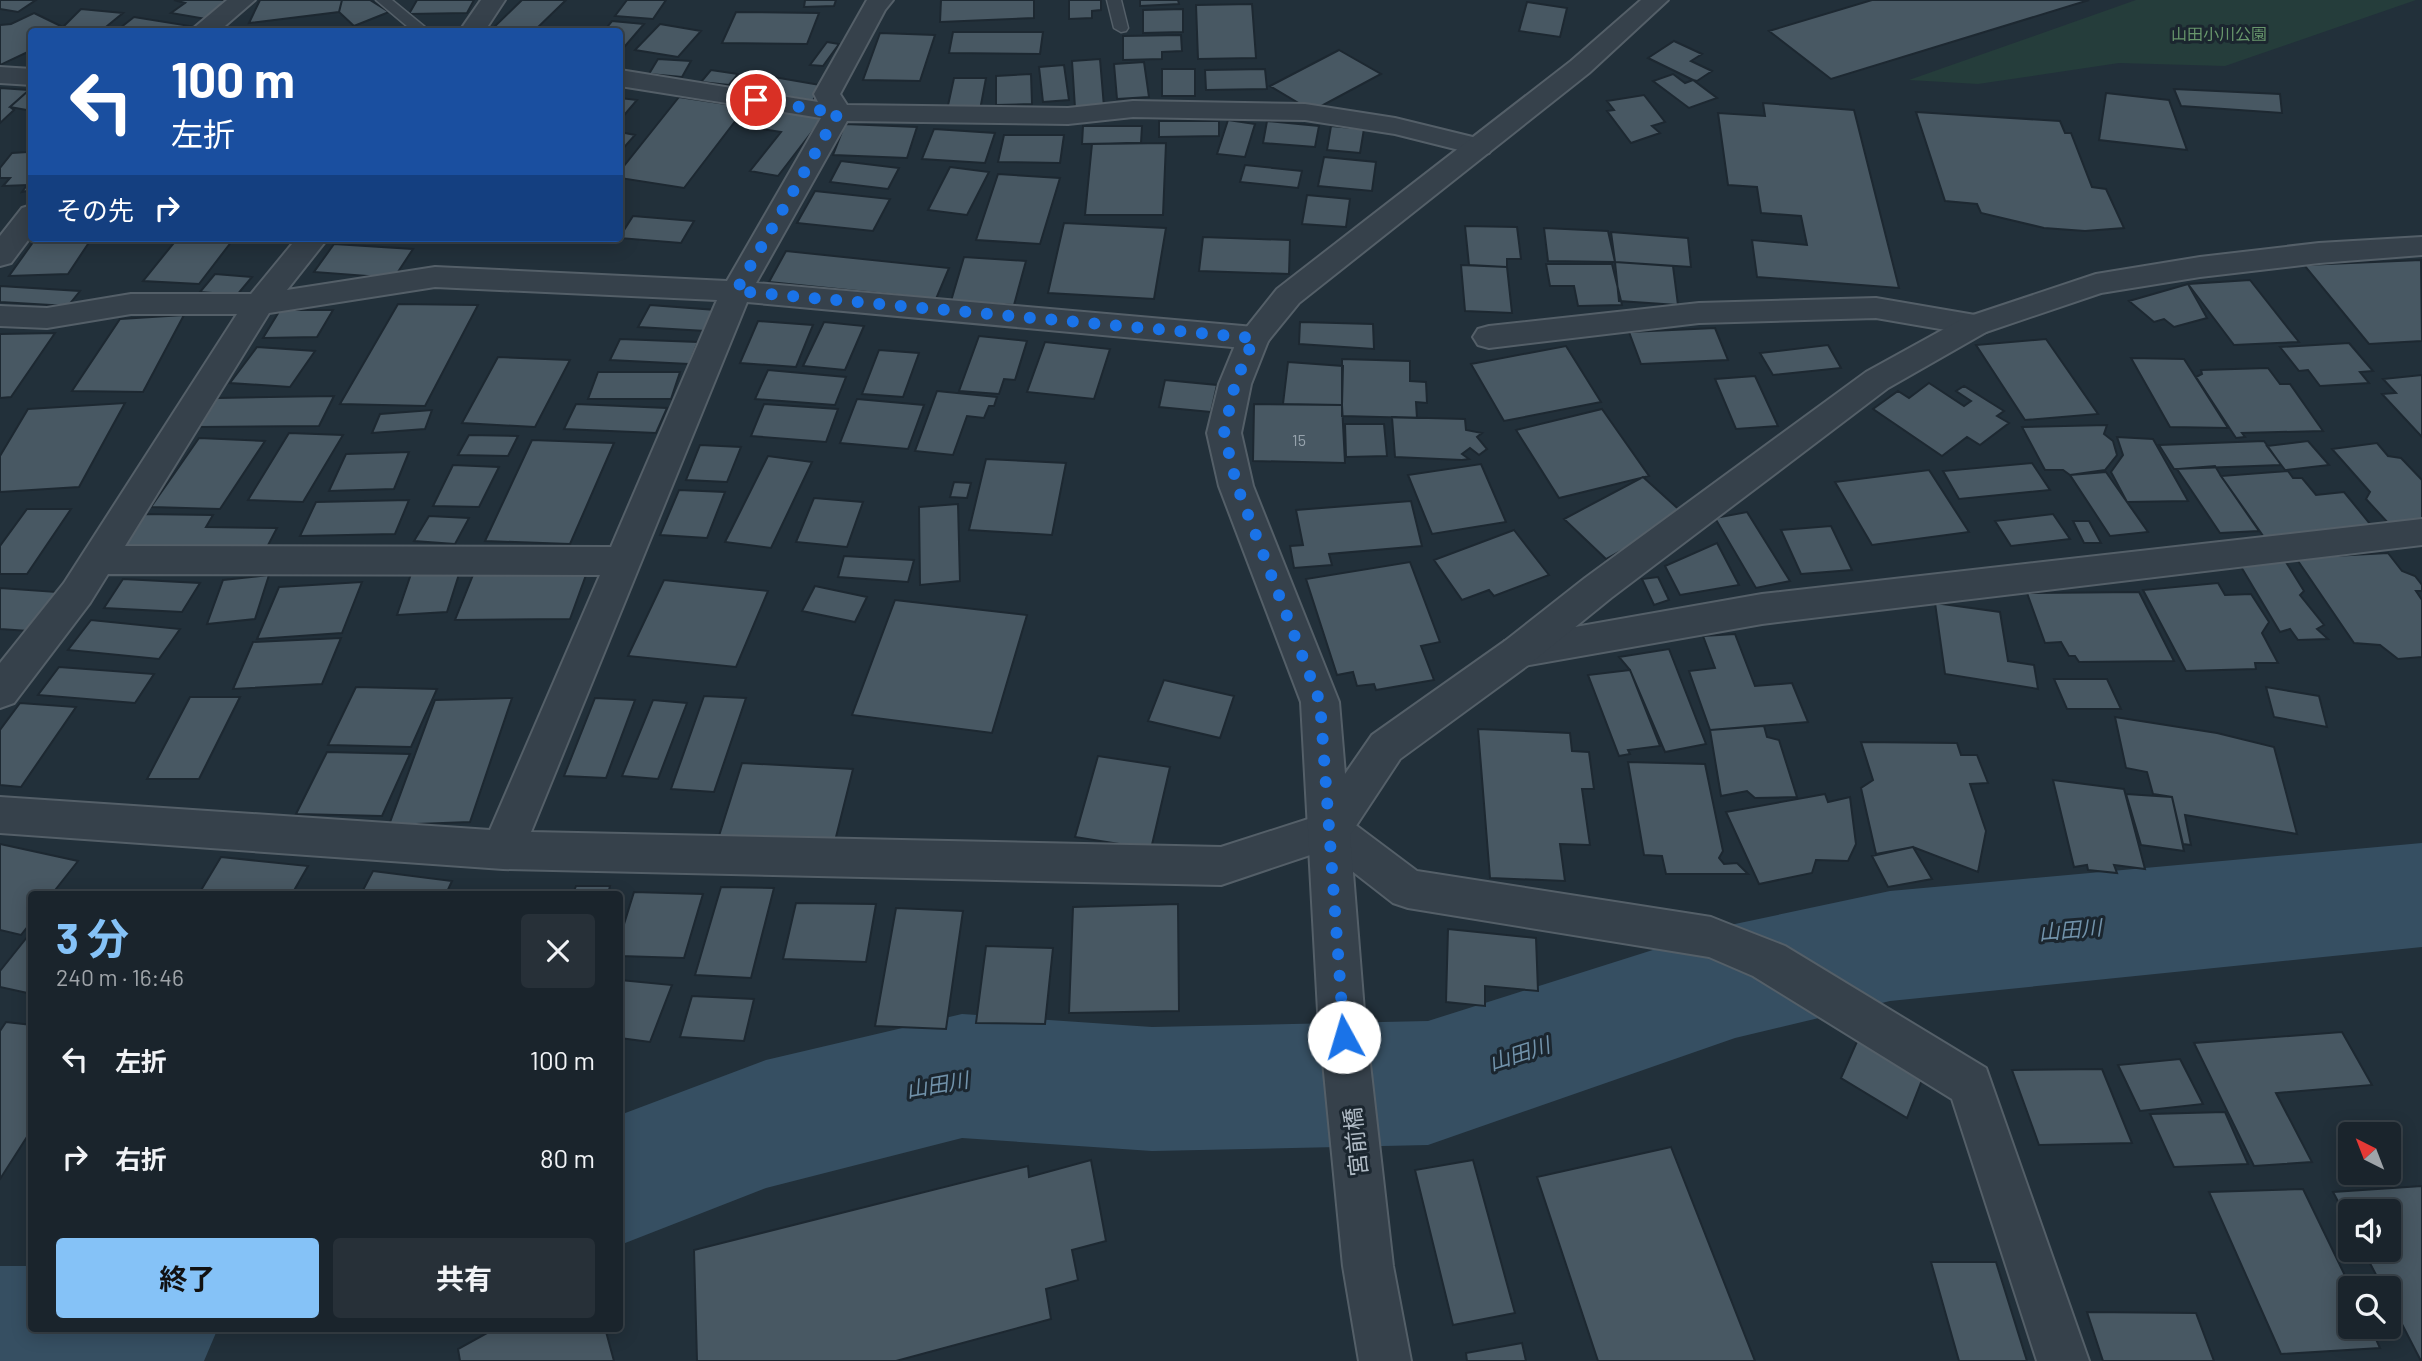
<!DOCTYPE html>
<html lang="ja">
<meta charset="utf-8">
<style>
:root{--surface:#1a242c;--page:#273038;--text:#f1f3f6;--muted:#9fa4a9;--line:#384148;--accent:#85c2f7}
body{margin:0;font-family:Barlow,"Noto Sans JP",sans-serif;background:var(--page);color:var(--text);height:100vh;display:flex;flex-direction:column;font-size:26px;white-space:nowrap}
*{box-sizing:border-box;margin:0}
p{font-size:23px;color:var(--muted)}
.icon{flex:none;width:38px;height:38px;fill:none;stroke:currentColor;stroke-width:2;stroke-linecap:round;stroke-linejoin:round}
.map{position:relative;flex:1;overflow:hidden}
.sheet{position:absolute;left:28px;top:891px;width:595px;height:441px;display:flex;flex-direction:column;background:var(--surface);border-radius:7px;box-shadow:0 4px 18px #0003,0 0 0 2px var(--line)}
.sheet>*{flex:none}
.top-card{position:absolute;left:28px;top:28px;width:595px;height:214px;border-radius:7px;box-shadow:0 4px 18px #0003,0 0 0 2px var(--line);background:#1a4fa0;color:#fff;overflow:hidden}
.needle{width:46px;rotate:318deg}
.controls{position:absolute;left:2338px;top:1122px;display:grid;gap:14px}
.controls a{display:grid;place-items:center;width:63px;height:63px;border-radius:7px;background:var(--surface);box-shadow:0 4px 18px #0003,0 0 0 2px var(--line);font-size:35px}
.pin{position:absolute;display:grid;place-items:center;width:60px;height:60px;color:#fff;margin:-30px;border:4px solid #fff;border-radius:50%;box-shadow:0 2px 7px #0007}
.me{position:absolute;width:77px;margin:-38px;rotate:354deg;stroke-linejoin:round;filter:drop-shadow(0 0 5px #0008)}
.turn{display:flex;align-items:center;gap:24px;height:147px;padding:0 28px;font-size:32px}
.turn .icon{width:91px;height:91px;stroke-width:2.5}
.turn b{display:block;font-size:49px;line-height:60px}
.then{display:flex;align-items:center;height:66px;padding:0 28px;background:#0003;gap:14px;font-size:26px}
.round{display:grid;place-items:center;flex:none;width:74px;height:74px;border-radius:7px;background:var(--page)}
.overview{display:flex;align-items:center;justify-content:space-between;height:119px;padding:0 28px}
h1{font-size:42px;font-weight:700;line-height:52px;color:var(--accent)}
.primary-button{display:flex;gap:14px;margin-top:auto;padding:14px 28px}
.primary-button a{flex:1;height:80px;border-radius:7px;background:var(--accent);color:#111;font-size:28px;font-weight:700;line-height:80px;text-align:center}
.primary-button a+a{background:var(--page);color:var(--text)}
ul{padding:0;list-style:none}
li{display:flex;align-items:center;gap:21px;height:98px;padding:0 28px}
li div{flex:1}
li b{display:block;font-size:26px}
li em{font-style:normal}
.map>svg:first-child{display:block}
.green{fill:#253d3b}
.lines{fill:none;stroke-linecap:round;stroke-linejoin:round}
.river{fill:#364f62;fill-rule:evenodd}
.building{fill:#485863;stroke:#1d2831;stroke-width:2}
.service-casing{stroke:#545f68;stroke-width:3}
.minor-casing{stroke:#545f68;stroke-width:4}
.tertiary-casing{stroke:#545f68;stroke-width:4}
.service{fill:#36414b;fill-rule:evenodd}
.minor{fill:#36414b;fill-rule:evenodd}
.tertiary{fill:#36414b;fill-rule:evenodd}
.route{stroke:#1a73e8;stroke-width:12;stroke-dasharray:0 21.6}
.labels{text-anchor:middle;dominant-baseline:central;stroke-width:6;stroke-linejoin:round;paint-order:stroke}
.far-park-label{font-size:16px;fill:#68976c;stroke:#1b262f}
.number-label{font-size:16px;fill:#97a3ad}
.water-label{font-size:21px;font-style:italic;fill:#7192aa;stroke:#1b262f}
.near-street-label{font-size:23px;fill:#b1bcc6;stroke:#1b262f}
</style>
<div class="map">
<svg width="2422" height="1361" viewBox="0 0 2422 1361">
<rect width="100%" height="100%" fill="#22303a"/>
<path class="green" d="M2136,0H2416L2225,66L2119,63L1978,84L1909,80Z"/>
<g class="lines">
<path class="river" d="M2422,843V947L1890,1001L1735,1038L1428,1145L1152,1151L962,1138L766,1188L620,1245V1115L766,1060L962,1014L1152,1027L1428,1021L1735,924L1890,891Z
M0,1266H32V1328H218L204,1361H0Z"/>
</g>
<path class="building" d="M0,0H36L18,12L0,9Z
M231,0L206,19L171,13L185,3L174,0Z
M260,0H342L339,12L249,23Z
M342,0H370L389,12L354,26L339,12Z
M417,0H474L467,13L409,14Z
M522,0H566L533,32H489Z
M627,0H666L653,19L615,16Z
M805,0H836L834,6L804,7Z
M941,0H1034V18L940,22Z
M1069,0H1101V10L1092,11V18L1069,19Z
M1140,0H1178L1179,4L1140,6Z
M1872,0H2089L1831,79L1769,31Z
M1527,2L1567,8L1560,37L1519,31Z
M1252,4L1256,58L1198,59L1196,5Z
M81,9L123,13L101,31L63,27Z
M1183,9V32L1143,33V10Z
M736,12L819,13L807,44L722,43Z
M34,13L71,31L32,32V50L0,65V25L11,24Z
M134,17L190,26L182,32H115Z
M612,21L644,24L620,52V32H603Z
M660,24L701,31L678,57L635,50Z
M953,32H1043L1040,54L949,53Z
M880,33L935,35L920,81L863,80Z
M1181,35L1182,51L1162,52V59L1123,60V36Z
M1674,41L1702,54L1691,61L1712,71L1697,81L1693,80L1648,58Z
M827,42L839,44L823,66L810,65Z
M1339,50L1381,74L1312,111L1270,86Z
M658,59L691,61L682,77L649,74Z
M1100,59L1104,107L1075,108L1072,61Z
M1144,62L1149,97L1117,99L1114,64Z
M1064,65L1069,100L1043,102L1039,67Z
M1162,69H1195V96H1162Z
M1265,69L1267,89L1206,90L1205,70Z
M711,70L738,74L729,85L701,82Z
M1031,74L1032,104L996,105V76Z
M1673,74L1685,83L1693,80L1717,98L1689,108L1653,81Z
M762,75L820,85L813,101L749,90Z
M954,78H986L980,110H947Z
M0,88L29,90L10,107L14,110L0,123Z
M2174,89L2280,94L2282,113L2181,106Z
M29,90H32V111L10,107Z
M2106,93L2169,100L2187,150L2099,140Z
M1644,95L1665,122L1652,126L1660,133L1631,143L1607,111L1614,110L1607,101Z
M679,97L746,107L684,188L620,178V171Z
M620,98L637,100L620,120Z
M1763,103L1854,110L1899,288L1757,277L1752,240L1807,245L1801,216L1761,213L1757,187L1728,185L1718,113L1765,116Z
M758,105L824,116L778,176L750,171L781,132L742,126Z
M1916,112L2060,121L2065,133H2071L2092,187L2106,189L2124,228L2085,231L2044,228L1981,213L1977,204L1945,201Z
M1228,120L1255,124L1245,157L1217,154Z
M1159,121H1219V136L1159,137Z
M1267,121L1319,126L1315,147L1263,143Z
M845,124L917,127L907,158L833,155Z
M1083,126H1142L1141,143L1082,144Z
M1331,126L1364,129L1360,153L1327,150Z
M934,129L995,133L985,163L922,159Z
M620,132L635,135L620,152Z
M1004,135H1064L1060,163L998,162Z
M1166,143L1163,215H1085L1092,144Z
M32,147V190L22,192L27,185L3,186L10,178H0V168L12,153L27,152Z
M1324,157L1376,162L1372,191L1318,186Z
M841,161L899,168L888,189L830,182Z
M1245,165L1302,171L1298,188L1240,182Z
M950,167L989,172L967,215L928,210Z
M998,174L1060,178L1040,244L976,240Z
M815,191L890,199L873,231L797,223Z
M1307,195L1350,199L1346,227L1302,224Z
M633,216L694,221L681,243L619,238Z
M1064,223L1166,228L1154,299L1048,293Z
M1465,226L1517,227L1521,259H1507V267L1469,265Z
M1544,228L1608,231L1615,262L1548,261Z
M1611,232L1688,238L1691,267L1615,262Z
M1203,237L1290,240L1289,274L1199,271Z
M36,238H92L68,274L9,276Z
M177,239L232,241L199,284L143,281Z
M334,244L413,249L394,278L314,272Z
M786,251L949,268L936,299L769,282Z
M964,257L1026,261L1014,305L951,301Z
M2421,260L2422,341L2369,344L2304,265Z
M1615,262L1673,266L1678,305L1619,301Z
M1546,264H1612L1622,305L1578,306L1574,286H1550Z
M1461,265L1507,267L1512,313L1465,311Z
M215,274L252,277L237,295L200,292Z
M2250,280L2299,342L2234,345L2188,284Z
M2188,284L2207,318L2174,327L2164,319L2154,322L2129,301Z
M0,286L80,291L68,306L0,302Z
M398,304L478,305L425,406L340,404Z
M650,305L716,310L706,331L638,327Z
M280,310H333L317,337L263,338Z
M184,315L143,392L72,391L120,319Z
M758,321L813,325L796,367L740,363Z
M824,322L864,326L845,370L803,366Z
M1300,322L1373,324L1374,349L1299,344Z
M1715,328L1728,360L1641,364L1629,332Z
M55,333L11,397L0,398V334Z
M979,336L1027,341L1015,380L1004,379L999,394L959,391Z
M620,339L698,342L689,364L610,360Z
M2046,339L2098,414L2025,420L1976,345Z
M1045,342L1110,349L1094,399L1027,392Z
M2349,343L2373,371L2360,372L2369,383L2320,386L2308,370L2299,371L2280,347Z
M1828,345L1841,368L1773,375L1760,353Z
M1566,346L1601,402L1504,421L1471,364Z
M257,347L315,351L290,387L230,383Z
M879,350L919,353L903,397L862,394Z
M498,357L570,360L535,427L462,423Z
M2131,358L2184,359L2228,428L2170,427Z
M1342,359L1410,361V381L1426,382L1427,403L1416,402L1417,418L1342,416Z
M1288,362L1343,366L1342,405L1283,404Z
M2268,368L2280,384H2290L2323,431L2242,433L2245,437L2236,438L2196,377L2202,374L2201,370Z
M768,370L846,377L835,405L755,399Z
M598,372H680L671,399H588Z
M2422,375V437L2382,394L2396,393L2383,379Z
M1755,376L1778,426L1736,429L1715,379Z
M1165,380L1217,385L1211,412L1159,407Z
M1929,383L1964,406L1971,401L1956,391L1964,386L2004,411L1997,416L2009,423L1980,445L1967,437L1942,456L1873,409L1898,391L1909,398Z
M937,391L997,397L994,406H989L984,418L967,416L953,455L915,451Z
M334,396L319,426L199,427L217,398Z
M857,399L924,405L908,449L840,443Z
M125,403L79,487L0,492V456L28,409Z
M576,404L667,408L656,433L564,429Z
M764,404L838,409L826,442L751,436Z
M1254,404L1342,405L1345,463L1253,461Z
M1602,409L1649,476L1559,498L1516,430Z
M432,410L425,429L372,433L380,414Z
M1392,417L1465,419L1466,430L1482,433L1477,437L1487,449L1479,455L1470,448L1462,454L1469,459L1462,460L1395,457Z
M1345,424H1384L1387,456L1346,457Z
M2107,425L2104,434L2113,441L2117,455L2105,470L2070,475L2063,470H2045L2022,427Z
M289,433L343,435L303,502L248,500Z
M469,435L518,436L508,456L458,455Z
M2117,437L2153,439L2188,501L2127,502L2111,472L2123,455Z
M199,438L265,441L220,509L151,507Z
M532,440L614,443L570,544L485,541Z
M2264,441L2281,465L2174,469L2159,445Z
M2308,441L2329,465L2285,470L2267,446Z
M2377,443L2388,456L2401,458L2422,480V519L2389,524L2366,499L2370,492L2332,449Z
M700,445L741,447L727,482L686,480Z
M409,452L394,489L329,491L346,454Z
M768,456L812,462L771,548L725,542Z
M986,459L1066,463L1052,535L969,530Z
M2032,463L2050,490L1959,499L1943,471Z
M1481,464L1506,522L1432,534L1408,475Z
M453,465L499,467L479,507L433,506Z
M2215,466L2221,476L2259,531L2220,533L2177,469Z
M1929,470L1969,532L1872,545L1835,482Z
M2288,471L2293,478H2302L2316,495L2344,492L2375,530L2266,540L2221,476Z
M2106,472L2148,532L2110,536L2070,475Z
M1643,477L1685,515L1606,559L1564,519Z
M954,482L971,483L967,498L950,497Z
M679,490L725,492L707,538L660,535Z
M814,498L863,502L847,547L796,542Z
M409,500L395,534L300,536L316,502Z
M1411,501L1422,546L1329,554L1332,565L1294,568L1290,546L1303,545L1296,510Z
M958,504L960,581L920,585L919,507Z
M27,509H71L27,574H0V546Z
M1747,512L1790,581L1756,588L1715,518Z
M142,514L213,515L206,527L277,528L265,551L119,550Z
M2053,514L2070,539L2011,546L1995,521Z
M429,516L469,518L455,544L414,541Z
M2073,521H2089L2101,543H2084Z
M1831,526L1852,570L1801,574L1781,530Z
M1514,530L1549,575L1494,596L1489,590L1462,600L1434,560Z
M1717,543L1739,585L1680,595L1665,566Z
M2388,553L2402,571L2415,576L2422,585V591H2416L2422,600V657L2398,659L2380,645L2354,643L2296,558Z
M844,556L914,560L908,582L838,577Z
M2284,559L2304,591L2300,595L2324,625L2317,629L2328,639L2298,640L2290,629L2280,632L2237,560Z
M1410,562L1440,642L1421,646L1434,680L1376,690L1374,684L1357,686L1353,672L1337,675L1306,579Z
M460,571L447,612L397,615L411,574Z
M269,575L255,619L207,624L223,580Z
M473,575H586L570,619L455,620Z
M1658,577L1669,600L1654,605L1642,579Z
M123,579L200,583L182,612L104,608Z
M664,580L768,591L736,667L628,656Z
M362,582L342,633L257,639L279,587Z
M2218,583L2225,595L2251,594L2269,622L2262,633L2278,663H2255L2256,669L2186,671L2143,590Z
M815,586L867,597L855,622L802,611Z
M0,588L57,592L29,631L0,629Z
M2139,592L2174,661L2079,662L2075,656H2069L2061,642L2045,643L2027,593Z
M895,600L1027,615L992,733L852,715Z
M1935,603L2000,612L2008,661L2034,665L2038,689L1945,674Z
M91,620L180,629L159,659L68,650Z
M1735,634L1755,686L1792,683L1808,722L1710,730L1689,671L1715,668L1703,636Z
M341,638L322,684L233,689L253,642Z
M1669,649L1706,744L1665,752L1630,670L1619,657Z
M59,667L154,674L135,703L38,695Z
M1630,670L1660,746L1628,750L1630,754L1619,756L1588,675Z
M2054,679H2107L2121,709H2067Z
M1164,680L1234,696L1220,738L1148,721Z
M356,687L437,689L411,747L328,745Z
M2266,687L2319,696L2327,727L2274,717Z
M704,696L746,698L714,792L671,789Z
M190,697H240L199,779H147Z
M512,698L470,822L389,825L435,700Z
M595,698L635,700L606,778L564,776Z
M653,700L687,703L658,779L622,776Z
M20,703L76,707L21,787L0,785V730Z
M2115,717L2217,733L2274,747L2297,834L2185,815L2191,845L2183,844L2172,797L2153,794L2147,772L2126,768Z
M1764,726L1767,737L1779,740L1797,797L1755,798L1747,791L1721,796L1710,730Z
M1478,729L1570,733L1572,751L1589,752L1594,789H1582L1590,845L1560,844L1565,881L1490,878Z
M1861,742L1957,743L1961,755H1977L1988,783L1970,784L1986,831L1978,872L1913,847L1876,854L1861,788L1873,780Z
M327,752L410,754L382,816L296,814Z
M1098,756L1170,767L1151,849L1075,837Z
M1628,762L1705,764L1723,851L1719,858L1724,864L1737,863L1748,874H1666L1662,856L1644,855Z
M742,763L853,769L834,845L718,839Z
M2053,780L2124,789L2145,869L2114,865L2117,873L2088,870L2087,865L2074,867Z
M1825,794L1828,802L1850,797L1856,844L1848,861L1816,860L1812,873L1759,884L1726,812Z
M2126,794L2172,797L2184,851L2141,845Z
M0,844L78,861L52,894H32V921L21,935L0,930Z
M1913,847L1932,879L1888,887L1872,856Z
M221,857L308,866L292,894L200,892Z
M373,871L452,881L446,894H361Z
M576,886H610L608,894H573Z
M721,887L774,888L751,978L695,975Z
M634,892L703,894L684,958L620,956V937Z
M796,903L876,904L866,962L783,959Z
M1178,904L1179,1011L1069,1013L1073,907Z
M896,908L963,911L946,1029L875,1026Z
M1448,929L1536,938L1538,991L1485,986V1006L1446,1002Z
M32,931V994L0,987V971Z
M986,946L1053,948L1045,1024L976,1023Z
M620,980L672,985L650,1042L620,1038Z
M692,996L754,999L744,1041L680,1037Z
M6,1022L32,1025V1129L0,1179V1031Z
M2342,1032L2372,1085L2276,1093L2312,1162L2254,1166L2194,1043Z
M1859,1037L1924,1075L1907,1118L1841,1078Z
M2180,1059L2203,1104L2140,1111L2118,1065Z
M2102,1069L2132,1143L2039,1145L2012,1070Z
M2225,1112L2248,1164L2174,1167L2150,1114Z
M1671,1147L1755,1361H1598L1537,1177Z
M1091,1160L1106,1241L1072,1250L1078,1280L1046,1289L1051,1319L896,1361H697L694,1250L1028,1166L1029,1177Z
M1473,1160L1515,1313L1453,1325L1415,1170Z
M2422,1186V1361H2421L2389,1299V1288H2383L2363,1250H2389V1211H2350V1224L2333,1192Z
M2303,1189L2351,1288L2350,1326H2370L2380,1348L2281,1354L2209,1192Z
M1931,1262H1996L2027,1361H1959Z
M2087,1312L2196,1313L2214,1361H2103Z
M496,1328H605L614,1361H460L458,1349Z
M1522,1343L1526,1361H1467L1466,1353Z"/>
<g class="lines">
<g class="service-casing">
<path id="service" d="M376,0H392L431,32H414Z
M1107,0H1121L1128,28L1126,31L1121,32L1114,28Z"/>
</g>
<g class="minor-casing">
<path id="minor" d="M227,0H255L218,32H189Z
M481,0H505L484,32H459Z
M867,0H893L885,10L840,94L847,105L1068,108L1133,101L1305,104L1395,118L1489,141L1493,147L1489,153L1479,155L1395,134L1305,120L1133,117L1068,124L847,121L756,283L1254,327L1265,330L1270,338L1265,346L1254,349L747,302L531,832L1221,847L1330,812L1345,817L1417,871L1711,917L1726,923L1785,946L1986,1068L2089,1361H2037L1952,1099L1753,976L1709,957L1408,908L1393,903L1325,850L1221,885L503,869L0,833V797L490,830L600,575L108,574L90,603L14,703L0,708V663L64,583L237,314H131L47,328L0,326V306L47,308L131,294H251L297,238H328L287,290L435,267L727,281L821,118L620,86V70L818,102L814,94ZM435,287L717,300L611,547L125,546L269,313Z
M0,67L32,69V85L0,83Z
M32,205V235L11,263L0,266V236L22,208Z
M1876,298L1975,315L1986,318L1991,325L1986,332L1975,335L1876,318L1699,323L1489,348L1478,345L1473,337L1478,329L1489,326L1699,303Z
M2422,519V545L1762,624L1518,667L1505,663L1499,652L1505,641L1518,637L1762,594Z"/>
</g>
<g class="tertiary-casing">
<path id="tertiary" d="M1641,0H1668L1589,73L1299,303L1268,341L1251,384L1241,433L1253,486L1339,702L1345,774L1372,735L1505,641L1585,578L1866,372L1964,318L2096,274L2200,257L2319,243L2422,237V255L2319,263L2200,277L2101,293L1986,332L1888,388L1611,598L1531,663L1400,759L1350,835L1364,1011L1393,1266L1411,1361H1359L1343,1266L1318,1011L1301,702L1219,486L1207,433L1219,384L1238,338L1277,289L1571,61Z"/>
</g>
<use href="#service" class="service"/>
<use href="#minor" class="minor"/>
<use href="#tertiary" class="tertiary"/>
</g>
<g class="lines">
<path class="route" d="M756,100L838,113L736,291L1254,338L1235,384L1224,433L1237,486L1320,702L1344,1037"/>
</g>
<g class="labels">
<g class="far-park-label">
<text x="2219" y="33">山田小川公園</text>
</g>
<g class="number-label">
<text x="1299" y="439">15</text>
</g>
<g class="water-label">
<text transform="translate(2070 929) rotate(-5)">山田川</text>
<text transform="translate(1519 1053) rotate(-18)">山田川</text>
<text transform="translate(937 1084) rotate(-10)">山田川</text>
</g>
<g class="near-street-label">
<text transform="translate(1355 1142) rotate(-96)">宮前橋</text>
</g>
</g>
</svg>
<div class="controls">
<a><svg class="needle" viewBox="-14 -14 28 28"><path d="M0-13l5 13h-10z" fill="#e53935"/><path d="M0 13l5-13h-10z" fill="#9fa4a9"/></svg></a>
<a><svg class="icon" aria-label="sound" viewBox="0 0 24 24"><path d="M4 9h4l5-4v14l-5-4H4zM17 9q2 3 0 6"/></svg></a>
<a><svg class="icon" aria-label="search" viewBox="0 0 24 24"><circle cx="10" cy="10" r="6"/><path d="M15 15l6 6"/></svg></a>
</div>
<div class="pin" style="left:756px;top:100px;background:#d93025"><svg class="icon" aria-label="arrive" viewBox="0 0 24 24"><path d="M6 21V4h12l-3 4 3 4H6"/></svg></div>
<svg class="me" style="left:1344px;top:1037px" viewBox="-20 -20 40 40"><circle r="19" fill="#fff"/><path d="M0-13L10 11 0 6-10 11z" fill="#1a73e8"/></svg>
<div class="top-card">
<div class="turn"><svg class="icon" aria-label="left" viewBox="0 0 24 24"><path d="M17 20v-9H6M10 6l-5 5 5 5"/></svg><div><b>100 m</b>左折</div></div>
<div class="then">その先<svg class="icon" aria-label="right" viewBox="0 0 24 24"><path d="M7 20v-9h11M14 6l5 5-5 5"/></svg></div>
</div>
<section class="sheet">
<div class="overview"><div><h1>3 分</h1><p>240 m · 16:46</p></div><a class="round"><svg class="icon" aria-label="close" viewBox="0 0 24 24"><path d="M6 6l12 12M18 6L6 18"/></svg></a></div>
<ul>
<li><svg class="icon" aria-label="left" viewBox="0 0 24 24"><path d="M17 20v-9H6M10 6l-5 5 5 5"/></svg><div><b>左折</b></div><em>100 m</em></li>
<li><svg class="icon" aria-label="right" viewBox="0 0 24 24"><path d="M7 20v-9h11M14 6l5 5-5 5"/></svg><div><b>右折</b></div><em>80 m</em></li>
</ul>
<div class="primary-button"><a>終了</a><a>共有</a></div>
</section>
</div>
